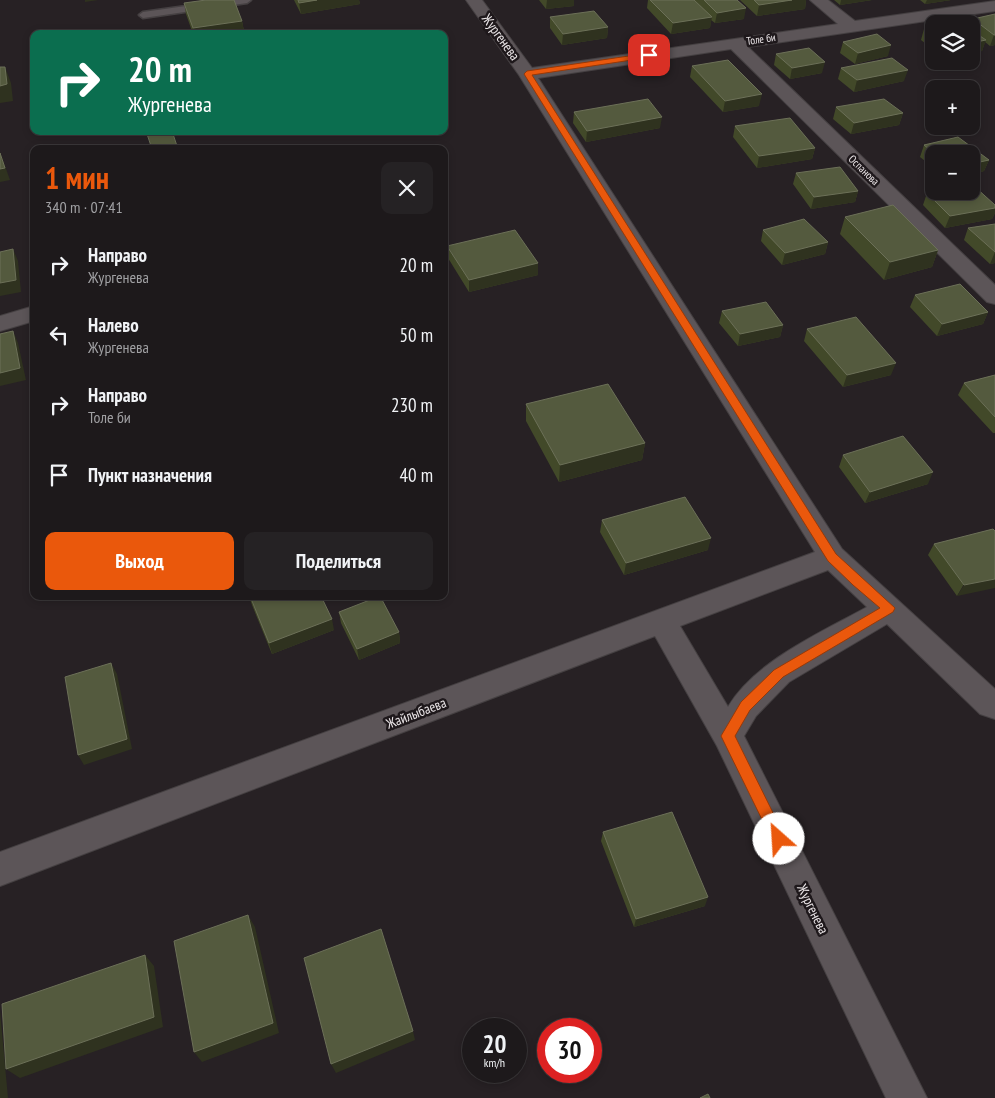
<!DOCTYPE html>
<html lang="ru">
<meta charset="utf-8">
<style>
:root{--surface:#1d191b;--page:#252224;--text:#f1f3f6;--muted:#a0a0a3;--line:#3b383a;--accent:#ea580c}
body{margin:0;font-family:"PT Sans Narrow",sans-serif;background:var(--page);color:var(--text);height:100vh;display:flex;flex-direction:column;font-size:19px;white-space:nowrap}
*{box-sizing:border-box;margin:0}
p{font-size:16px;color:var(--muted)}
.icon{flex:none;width:28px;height:28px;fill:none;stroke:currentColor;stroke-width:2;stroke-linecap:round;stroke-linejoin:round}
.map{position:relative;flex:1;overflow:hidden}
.drawer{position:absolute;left:30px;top:145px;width:418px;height:455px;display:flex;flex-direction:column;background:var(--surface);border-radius:10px;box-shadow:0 2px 8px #0003,0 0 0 1px var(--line)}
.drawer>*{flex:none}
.guide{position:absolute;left:30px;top:30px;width:418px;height:105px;border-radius:10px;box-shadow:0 2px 8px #0003,0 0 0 1px var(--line);background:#0b6e4f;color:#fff;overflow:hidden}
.buttons{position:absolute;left:925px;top:15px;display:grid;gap:10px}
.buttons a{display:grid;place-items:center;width:55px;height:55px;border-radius:10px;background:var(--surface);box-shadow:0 2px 8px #0003,0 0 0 1px var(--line);font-size:25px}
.speed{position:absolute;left:462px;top:1018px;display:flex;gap:10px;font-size:25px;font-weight:700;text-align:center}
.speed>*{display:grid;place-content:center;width:65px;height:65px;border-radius:50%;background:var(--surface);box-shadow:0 2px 8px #0003,0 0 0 1px var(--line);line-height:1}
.speed small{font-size:12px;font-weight:400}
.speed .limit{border:8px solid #d22;background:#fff;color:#111}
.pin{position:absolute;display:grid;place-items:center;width:42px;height:42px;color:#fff;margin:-21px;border-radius:10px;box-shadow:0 2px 8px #0006}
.me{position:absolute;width:55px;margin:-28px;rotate:334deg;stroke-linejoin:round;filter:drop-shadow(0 0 4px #0008)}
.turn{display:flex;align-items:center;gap:18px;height:105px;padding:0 15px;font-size:22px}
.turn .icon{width:65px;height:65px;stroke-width:2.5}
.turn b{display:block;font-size:35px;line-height:42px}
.round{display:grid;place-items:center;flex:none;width:52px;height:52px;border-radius:10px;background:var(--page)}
.summary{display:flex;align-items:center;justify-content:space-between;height:85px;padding:0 15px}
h1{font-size:30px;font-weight:600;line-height:38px;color:var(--accent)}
.action{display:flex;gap:10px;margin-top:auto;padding:10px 15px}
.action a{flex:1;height:58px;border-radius:10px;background:var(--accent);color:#fff;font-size:20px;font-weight:600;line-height:58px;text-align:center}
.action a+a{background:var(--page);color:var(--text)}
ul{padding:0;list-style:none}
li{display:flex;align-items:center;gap:15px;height:70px;padding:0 15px}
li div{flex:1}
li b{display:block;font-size:19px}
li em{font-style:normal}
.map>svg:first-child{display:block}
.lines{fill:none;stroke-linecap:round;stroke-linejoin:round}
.lane-casing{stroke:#454042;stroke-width:3}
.street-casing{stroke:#454042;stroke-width:2}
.lane{fill:#5c5558;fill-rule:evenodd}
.street{fill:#5c5558;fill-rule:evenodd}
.wall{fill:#424929}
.shaded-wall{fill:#2f321f}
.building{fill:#545a3e;stroke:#6c7058}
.route{fill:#ea580c;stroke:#983908}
.labels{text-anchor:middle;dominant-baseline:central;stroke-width:5;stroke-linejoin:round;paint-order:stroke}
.far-street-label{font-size:11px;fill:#ebe6e8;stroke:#1e181b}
.street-label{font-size:14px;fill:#ebe6e8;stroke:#1e181b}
</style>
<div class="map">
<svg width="995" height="1098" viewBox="0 0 995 1098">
<rect width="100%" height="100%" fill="#272124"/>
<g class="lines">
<g class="lane-casing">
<path id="lane" d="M229,0H251L247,3L143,18L139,15L143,12Z"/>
</g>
<g class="street-casing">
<path id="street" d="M466,0H482L532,68L838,24L810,0H828L855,21L995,1V11L748,47L995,285V304L987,302L731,49L538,78L842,549L995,689V719L980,714L887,624L789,682L756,716L744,736L927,1098H886L717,746L655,636L0,886V852L815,552L519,75ZM828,570L867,607C822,632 755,661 728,707L680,626Z
M34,306V321L0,331V316Z"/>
</g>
<use href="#lane" class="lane"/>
<use href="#street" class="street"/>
</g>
<path class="wall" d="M294,0H359L360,4L301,14Z
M539,0H574V6L546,9Z
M648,0H694L695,1V0H737L744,19L715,23L711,20L710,28L671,34L647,8Z
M740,0H806L805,9L757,16Z
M834,0H872L840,5Z
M920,0H951L925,4Z
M184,3L242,21L244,31L229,34H193L186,14Z
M995,14V45L990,46L985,42L982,51L971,53V24L973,19Z
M550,17L608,27L607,38L562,45L550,28Z
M934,28V50L921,40L924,29Z
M843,42L888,56L855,64L840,53Z
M776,54L822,73L790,79L774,65Z
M692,66L759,106L723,112L690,77Z
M841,68L904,81L854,92L838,79Z
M836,107L903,113L899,125L851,134L833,119Z
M574,112L660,128L586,142L573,123Z
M735,126L815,148L812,159L757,168L733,137Z
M958,137L989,160L984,171L971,175V154H934V168L920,157L924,145Z
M796,173L858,191L855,202L811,209L793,184Z
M927,193L995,205V213L992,219L945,228L923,205Z
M845,217L938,250L932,267L884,280L840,234Z
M995,224V263L990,264L964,240L968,228Z
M763,230L828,242L825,254L782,265L761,241Z
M447,246L538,275L469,292L448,258Z
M915,295L988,312L983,324L937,336L910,307Z
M722,311L783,325L780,337L738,346L719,323Z
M807,329L891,375L843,387L804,341Z
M995,375V433H993L958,395L964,383Z
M526,404L645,443L642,460L559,482L526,421Z
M843,455L928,484L865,503L839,467Z
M602,520L708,550L624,575L600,532Z
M995,531L957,596L928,555L934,544Z
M249,596L334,630L272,654L252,605Z
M339,612L399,632L400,643L359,660L341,623Z
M603,832L705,906L634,927L601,841Z"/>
<path class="shaded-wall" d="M85,0H98L85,2Z
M317,0H359L360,4L301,14L299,3Z
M547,0H574V6L546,9Z
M792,0H806L805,9L757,16L759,5Z
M841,0H872L840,5Z
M927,0H951L925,4Z
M746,8L744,19L715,23L717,13Z
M712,17L710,28L671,34L673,23Z
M242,21L244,31L229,34H194L193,28Z
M608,27L607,38L562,45L563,34Z
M994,35H995V45L990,46Z
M986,40L982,51L971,53V43Z
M891,45L888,56L855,64L858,53Z
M825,62L822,73L790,79L792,68Z
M5,67L11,83L13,101L0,103V86Z
M908,70L904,81L854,92L857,80Z
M762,94L759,106L723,112L725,101Z
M903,113L899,125L851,134L854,123Z
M662,117L660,128L586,142L587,131Z
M815,148L812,159L757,168L759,156Z
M0,152L10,180L0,182Z
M989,160L984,171L971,175V164Z
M858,191L855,202L811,209L814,197Z
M995,208V213L992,219L945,228L950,216Z
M828,242L825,254L782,265L785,253Z
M13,249L18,261L21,292L0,296V283Z
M938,250L932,267L884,280L890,262Z
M995,252V263L990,264Z
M538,263V275L469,292V280Z
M988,312L983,324L937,336L942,324Z
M783,325L780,337L738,346L740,334Z
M13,331L18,343L26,380L0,386V373Z
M896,363L891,375L843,387L847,375Z
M645,443L642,460L559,482L560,465Z
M933,472L928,484L865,503L870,492Z
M711,538L708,550L624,575L626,563Z
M995,579V588L957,596L964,585Z
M41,596H56L43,600Z
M332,619L334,630L272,654L269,643Z
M399,632L400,643L359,660L357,649Z
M111,663L117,674L132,749L84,765L78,755Z
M708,897L705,906L634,927L636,919Z
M248,915L255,927L279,1033L202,1062L194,1052Z
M145,955L154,966L163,1027L20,1078L6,1069Z
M0,1011L8,1098H0Z
M413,1031L415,1040L336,1073L331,1064Z"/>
<path class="building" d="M206,0H234L242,21L193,28L184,3Z
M298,0H317L299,3Z
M650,0H694L712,17L673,23Z
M704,0H737L746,8L717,13Z
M754,0H792L759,5Z
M594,11L608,27L563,34L550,17Z
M995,14V35H994L973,19Z
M934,28V37L924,29Z
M971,30L986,40L971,43Z
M877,34L891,45L858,53L843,42Z
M809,48L825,62L792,68L776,54Z
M892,58L908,70L857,80L841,68Z
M728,60L762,94L725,101L692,66Z
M0,67H5L7,84L0,86Z
M648,99L662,117L587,131L574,112Z
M884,99L903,113L854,123L836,107Z
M790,118L815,148L759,156L735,126Z
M146,131H172L178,149H152Z
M958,137L989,160L971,164V154H935L924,145Z
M0,153L5,168L0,169Z
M840,167L858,191L814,197L796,173Z
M971,186H974L995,205V208L950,216L927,193L938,191H971Z
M893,205L938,250L890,262L845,217Z
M804,219L828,242L785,253L763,230Z
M995,224V252L968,228Z
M515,230L538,263L469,280L447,246Z
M13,249L16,280L0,283V252Z
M960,284L988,312L942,324L915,295Z
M766,302L783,325L740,334L722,311Z
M856,317L896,363L847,375L807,329Z
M13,331L20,368L0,373V334Z
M995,375V417L964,383Z
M608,384L645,443L560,465L526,404Z
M903,436L933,472L870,492L843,455Z
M685,497L711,538L626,563L602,520Z
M993,529L995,531V579L964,585L934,544Z
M34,544V566L31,545Z
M250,596H321L332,619L269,643Z
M380,596L399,632L357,649L339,612Z
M111,663L127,739L78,755L65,677Z
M672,812L708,897L636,919L603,832Z
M248,915L273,1023L194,1052L174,941Z
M381,929L413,1031L331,1064L304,958Z
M145,955L154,1017L6,1069L2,1004Z
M708,1094L710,1098H700Z"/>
<path class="route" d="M649,53L652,54V57L532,75L836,554L895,608L893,612L783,677L750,710L735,736L786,839L784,844L779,846L774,844L721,736L741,702L774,670L880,608L853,585L828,561L524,74L527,71Z"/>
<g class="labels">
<g class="far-street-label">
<text transform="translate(761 39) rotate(-8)">Толе би</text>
<text transform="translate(864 170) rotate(44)">Оспанова</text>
</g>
<g class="street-label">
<text transform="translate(501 37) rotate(54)">Жургенева</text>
<text transform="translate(416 713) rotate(-21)">Жайлыбаева</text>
<text transform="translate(813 909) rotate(64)">Жургенева</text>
</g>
</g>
</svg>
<div class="buttons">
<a><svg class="icon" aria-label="layers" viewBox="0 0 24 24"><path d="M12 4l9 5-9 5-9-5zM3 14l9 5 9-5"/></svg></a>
<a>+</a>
<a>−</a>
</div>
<div class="speed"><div>20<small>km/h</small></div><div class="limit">30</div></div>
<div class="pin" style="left:649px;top:55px;background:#d93025"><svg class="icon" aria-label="arrive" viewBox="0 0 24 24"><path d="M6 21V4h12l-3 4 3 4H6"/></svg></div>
<svg class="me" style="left:779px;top:839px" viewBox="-20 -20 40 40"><circle r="19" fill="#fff"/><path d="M0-13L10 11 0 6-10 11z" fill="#ea580c"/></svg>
<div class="guide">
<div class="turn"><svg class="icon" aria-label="right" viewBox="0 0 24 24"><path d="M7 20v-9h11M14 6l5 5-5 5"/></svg><div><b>20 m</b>Жургенева</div></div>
</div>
<section class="drawer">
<div class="summary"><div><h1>1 мин</h1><p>340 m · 07:41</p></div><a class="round"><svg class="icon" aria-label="close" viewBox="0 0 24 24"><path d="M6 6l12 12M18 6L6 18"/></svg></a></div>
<ul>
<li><svg class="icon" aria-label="right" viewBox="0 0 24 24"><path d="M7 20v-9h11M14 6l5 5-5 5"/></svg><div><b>Направо</b><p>Жургенева</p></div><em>20 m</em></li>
<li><svg class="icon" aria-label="left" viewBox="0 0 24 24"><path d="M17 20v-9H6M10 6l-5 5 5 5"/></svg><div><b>Налево</b><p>Жургенева</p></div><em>50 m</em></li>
<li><svg class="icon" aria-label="right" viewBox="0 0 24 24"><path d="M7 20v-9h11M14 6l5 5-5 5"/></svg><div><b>Направо</b><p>Толе би</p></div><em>230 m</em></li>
<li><svg class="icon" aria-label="arrive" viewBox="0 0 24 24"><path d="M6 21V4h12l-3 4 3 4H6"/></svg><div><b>Пункт назначения</b></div><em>40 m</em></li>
</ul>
<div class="action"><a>Выход</a><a>Поделиться</a></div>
</section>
</div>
